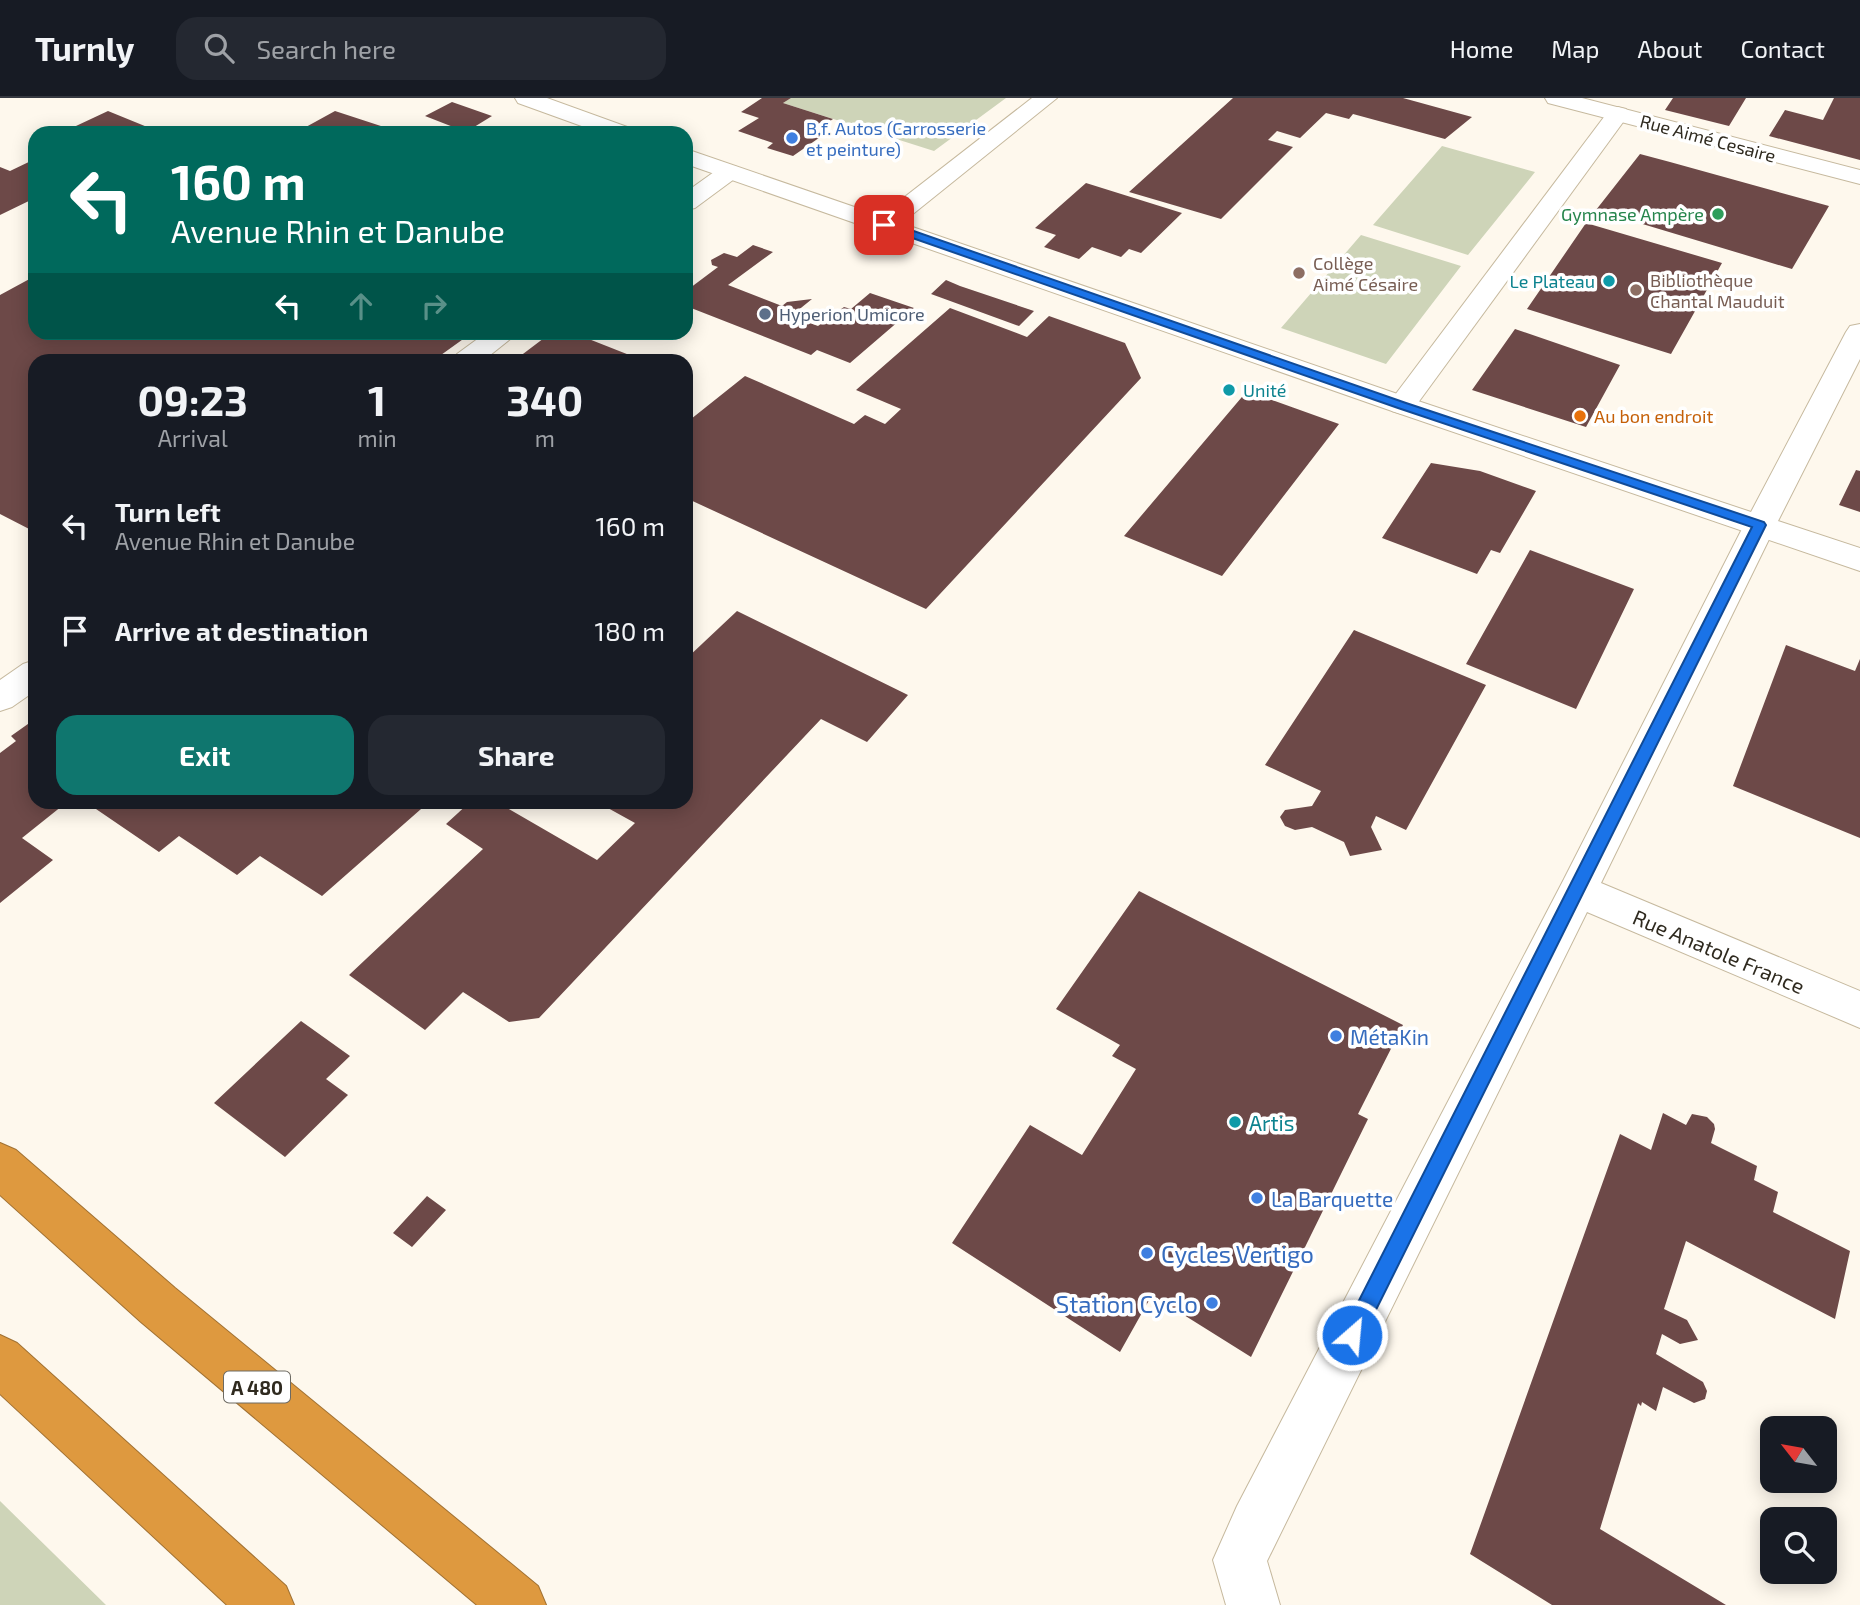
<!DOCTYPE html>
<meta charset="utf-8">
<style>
:root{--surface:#171b24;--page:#242831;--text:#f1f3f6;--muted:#9ea1a6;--line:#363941;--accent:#0f766e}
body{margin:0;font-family:"Exo 2",sans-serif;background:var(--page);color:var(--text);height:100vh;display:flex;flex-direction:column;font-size:26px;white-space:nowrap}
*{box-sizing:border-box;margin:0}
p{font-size:23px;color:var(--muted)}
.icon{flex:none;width:38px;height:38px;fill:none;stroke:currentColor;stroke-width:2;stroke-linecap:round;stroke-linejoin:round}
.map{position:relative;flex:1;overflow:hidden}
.drawer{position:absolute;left:28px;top:256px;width:665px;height:455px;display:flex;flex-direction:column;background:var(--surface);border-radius:21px;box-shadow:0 4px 18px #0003}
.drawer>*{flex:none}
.banner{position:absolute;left:28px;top:28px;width:665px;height:214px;border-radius:21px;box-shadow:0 4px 18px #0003;background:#00695c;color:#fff;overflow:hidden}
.needle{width:46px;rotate:301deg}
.buttons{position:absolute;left:1760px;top:1318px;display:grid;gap:14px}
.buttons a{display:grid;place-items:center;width:77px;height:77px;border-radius:14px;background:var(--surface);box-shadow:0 4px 18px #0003;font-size:35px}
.pin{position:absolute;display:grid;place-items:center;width:60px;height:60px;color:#fff;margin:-30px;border-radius:14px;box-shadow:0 4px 10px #0006}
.me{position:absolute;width:77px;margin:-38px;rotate:27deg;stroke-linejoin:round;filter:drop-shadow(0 0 5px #0008)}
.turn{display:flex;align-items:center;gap:24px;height:147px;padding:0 28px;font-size:32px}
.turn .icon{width:91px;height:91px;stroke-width:2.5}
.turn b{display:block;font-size:49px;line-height:60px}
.lanes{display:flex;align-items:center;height:66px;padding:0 28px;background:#0003;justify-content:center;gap:35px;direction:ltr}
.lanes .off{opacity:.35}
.eta{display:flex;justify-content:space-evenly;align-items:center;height:119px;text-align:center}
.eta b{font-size:42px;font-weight:700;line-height:49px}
.button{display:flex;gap:14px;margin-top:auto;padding:14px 28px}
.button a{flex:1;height:80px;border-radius:21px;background:var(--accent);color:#fff;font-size:28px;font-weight:700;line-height:80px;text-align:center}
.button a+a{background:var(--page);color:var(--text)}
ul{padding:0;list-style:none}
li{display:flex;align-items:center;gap:21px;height:105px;padding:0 28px}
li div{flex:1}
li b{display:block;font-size:26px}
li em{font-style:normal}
header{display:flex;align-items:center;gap:42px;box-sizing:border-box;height:98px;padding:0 35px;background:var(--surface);border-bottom:2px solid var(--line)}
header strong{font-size:33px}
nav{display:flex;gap:38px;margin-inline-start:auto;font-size:24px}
.search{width:490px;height:63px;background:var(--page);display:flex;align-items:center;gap:18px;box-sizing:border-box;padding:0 24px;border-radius:21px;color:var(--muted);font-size:26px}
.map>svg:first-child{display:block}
.green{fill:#ced4b8}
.building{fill:#6d4948}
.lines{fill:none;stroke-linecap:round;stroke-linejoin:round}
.pedestrian-casing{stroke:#c6b99e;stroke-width:2}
.minor-casing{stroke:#c6b99e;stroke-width:2}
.tertiary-casing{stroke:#c6b99e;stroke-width:2}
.motorway-casing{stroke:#a17234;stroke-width:2}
.pedestrian{fill:#fff;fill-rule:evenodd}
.minor{fill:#fff;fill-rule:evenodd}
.tertiary{fill:#fff;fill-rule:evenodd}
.motorway{fill:#de993f;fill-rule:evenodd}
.route{fill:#1a73e8;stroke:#114b97;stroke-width:2}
.shop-dot{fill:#3f7fe0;stroke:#fff;stroke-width:2.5}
.leisure-dot{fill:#2e9e5b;stroke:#fff;stroke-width:2.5}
.education-dot{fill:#8d6e63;stroke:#fff;stroke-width:2.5}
.culture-dot{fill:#0f9aa8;stroke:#fff;stroke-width:2.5}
.service-dot{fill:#5c6f8a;stroke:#fff;stroke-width:2.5}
.food-dot{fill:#e8710a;stroke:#fff;stroke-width:2.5}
.labels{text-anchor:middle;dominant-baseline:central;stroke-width:7;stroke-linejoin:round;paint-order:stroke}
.far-shop-label{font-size:18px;fill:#366cbe;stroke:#fff;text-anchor:start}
.far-street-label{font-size:18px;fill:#2f2a1f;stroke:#fff}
.far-leisure-label{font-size:18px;fill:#27864d;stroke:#fff;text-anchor:end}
.far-education-label{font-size:18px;fill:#785e54;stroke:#fff;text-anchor:start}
.far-culture-label{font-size:18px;fill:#0d838f;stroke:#fff;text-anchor:end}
.far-service-label{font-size:18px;fill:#4e5e75;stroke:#fff;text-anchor:start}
.far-food-label{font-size:18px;fill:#c56008;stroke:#fff;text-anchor:start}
.shield{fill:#fff;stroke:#6d6a62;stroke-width:2}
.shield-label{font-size:19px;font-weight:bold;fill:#2f2a1f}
.street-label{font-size:21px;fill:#2f2a1f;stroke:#fff}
.shop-label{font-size:21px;fill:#366cbe;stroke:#fff;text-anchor:start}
.culture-label{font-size:21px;fill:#0d838f;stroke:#fff;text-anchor:start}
.near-shop-label{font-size:24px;fill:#366cbe;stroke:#fff;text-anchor:start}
</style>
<header>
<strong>Turnly</strong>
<div class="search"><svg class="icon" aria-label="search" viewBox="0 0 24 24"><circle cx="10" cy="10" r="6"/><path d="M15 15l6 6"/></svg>Search here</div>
<nav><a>Home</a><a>Map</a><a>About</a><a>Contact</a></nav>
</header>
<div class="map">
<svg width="1860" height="1507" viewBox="0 0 1860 1507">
<rect width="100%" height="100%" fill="#fef8ed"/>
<path class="green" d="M791,0H1006L934,53L783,5Z
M1442,48L1535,74L1468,157L1373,127Z
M1361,137L1461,168L1386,266L1281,230Z
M0,1403L106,1507H0Z"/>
<path class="building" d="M762,0H791L783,5L833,21L817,32L826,35L793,58L767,50L773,45L738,33L759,20L741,14Z
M1233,0H1403L1472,19L1445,41L1353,16L1349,21L1326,15L1300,40L1277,33L1268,42L1293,49L1221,121L1129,94Z
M1673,0H1746L1729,28L1665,12Z
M1834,0H1860V62L1769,38L1785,12L1823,22Z
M452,4L492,18L466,34L425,18Z
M108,13L157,33L61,35Z
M335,13L387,30L378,35H295Z
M1640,56L1670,64L1829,108L1792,171L1596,112Z
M35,61V100L0,117V69L10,73Z
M1086,85L1182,115L1141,155L1129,151L1121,159L1092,149L1079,161L1044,149L1056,137L1035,130Z
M1586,125L1722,165L1671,256L1527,211Z
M753,147L773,154L728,187L782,208L787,204L812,201L791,218L818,228L844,209L851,211L870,195L914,210L850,265L817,252L811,257L686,208V193L718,169L712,167L711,162L724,155L737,159Z
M35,178V234H473L434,262H35V434L0,416V197Z
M946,182L960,188L1034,213L1019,228L931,196Z
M950,210L1027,239L1049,218L1125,245L1141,280L926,511L686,400V325L745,278L854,326L865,317L885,326L901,311L856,292Z
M1515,231L1620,267L1586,329L1472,292Z
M552,234H571L642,262H515Z
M1247,293L1339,326L1222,478L1124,438Z
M1431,365L1480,373L1536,393L1500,455L1491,452L1477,476L1382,440Z
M1856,372L1860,373V414L1839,407Z
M1530,452L1634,491L1576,611L1466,566Z
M737,513L908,597L867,644L821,621L539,920L509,924L463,894L425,932L349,877L483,751L446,726L470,704H497L597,762L635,725L597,704H686V561Z
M1354,532L1486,587L1406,732L1376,718L1371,729L1382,752L1350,758L1344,744L1312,729L1295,732L1285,728L1280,719L1285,712L1312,708L1321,693L1265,667Z
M1786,547L1855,573L1860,561V740L1733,688Z
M35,621V704H67L22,740L53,762L0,805V655L16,643L11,638Z
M107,704H429L322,798L260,758L237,777L179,738L159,754L96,711Z
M1139,793L1403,927L1358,1016L1368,1021L1251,1259L1152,1197L1120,1254L952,1145L1030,1027L1082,1057L1136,971L1112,958L1120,947L1056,911Z
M301,923L350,958L326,981L348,997L285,1059L214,1005Z
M1663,1015L1686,1027L1692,1016L1707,1019L1714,1026L1715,1031L1711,1045L1757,1068L1754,1082L1778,1094L1773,1114L1850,1153L1835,1221L1686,1143L1664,1211L1687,1222L1698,1242L1680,1246L1662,1236L1656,1256L1703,1284L1707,1293L1705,1301L1694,1305L1663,1289L1656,1313L1642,1304L1641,1308L1638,1305L1600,1431L1726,1507H1552L1470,1456L1620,1036L1651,1052Z
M427,1098L446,1112L412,1149L393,1135Z"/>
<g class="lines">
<g class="pedestrian-casing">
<path id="pedestrian" d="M1618,9L1626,11L1629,16L1412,313L1402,316L1392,313L1388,307L1392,301L1610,11Z"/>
</g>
<g class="minor-casing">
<path id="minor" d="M1032,0H1057L893,132L884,134L875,132L872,127L875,122Z
M1545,0H1582L1860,72V86L1548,5Z
M729,67L737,69L741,74L737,79L695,110L686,112V94L721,69Z
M487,234H519L484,262H453L457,256Z
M1760,417L1771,420L1776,427L1601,785L1860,893V930L1587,814L1267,1463L1280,1507H1226L1213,1462L1237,1408L1564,781L1744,427L1749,420Z
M35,562V593L12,609L0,613V582L23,566Z"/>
</g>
<g class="tertiary-casing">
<path id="tertiary" d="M515,0H547L630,30L634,35H601L518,5Z
M686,51L1412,301L1751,414L1846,234L1850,228L1860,226V261L1778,423L1860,450V473L1392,313L686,66Z"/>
</g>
<g class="motorway-casing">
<path id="motorway" d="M0,1045L16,1052L175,1190L538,1488L546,1507H477L141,1224L0,1097Z
M0,1237L17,1245L286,1488L294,1507H227L0,1296Z"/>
</g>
<use href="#pedestrian" class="pedestrian"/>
<use href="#minor" class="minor"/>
<use href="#tertiary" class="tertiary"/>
<use href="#motorway" class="motorway"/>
</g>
<path class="route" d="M881,124H888L1406,305L1764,424L1766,427L1360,1244L1352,1247L1345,1244L1342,1237L1345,1230L1752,429L1398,310L881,129Z"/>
<g class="shop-dot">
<circle cx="792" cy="40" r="7"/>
<circle cx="1336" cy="938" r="7"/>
<circle cx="1257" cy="1100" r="7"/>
<circle cx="1147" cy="1155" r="7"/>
<circle cx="1212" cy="1205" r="7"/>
</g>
<circle class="leisure-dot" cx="1718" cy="116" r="7"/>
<g class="education-dot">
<circle cx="1299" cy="175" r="7"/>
<circle cx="1636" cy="192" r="7"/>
</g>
<g class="culture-dot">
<circle cx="1609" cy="183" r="7"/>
<circle cx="1229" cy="292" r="7"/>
<circle cx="1235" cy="1024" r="7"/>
</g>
<circle class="service-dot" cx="765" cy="216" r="7"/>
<circle class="food-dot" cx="1580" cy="318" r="7"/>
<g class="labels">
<g class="far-shop-label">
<text x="806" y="30">B.f. Autos (Carrosserie<tspan x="806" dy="21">et peinture)</tspan></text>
</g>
<g class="far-street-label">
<text transform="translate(1708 40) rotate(15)">Rue Aimé Cesaire</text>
</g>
<g class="far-leisure-label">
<text x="1704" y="116">Gymnase Ampère</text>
</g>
<g class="far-education-label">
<text x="1313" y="165">Collège<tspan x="1313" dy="21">Aimé Césaire</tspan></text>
<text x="1650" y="182">Bibliothèque<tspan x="1650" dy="21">Chantal Mauduit</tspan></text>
</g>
<g class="far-culture-label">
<text x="1595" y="183">Le Plateau</text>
<text x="1243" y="292" text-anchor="start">Unité</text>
</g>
<g class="far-service-label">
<text x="779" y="216">Hyperion Umicore</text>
</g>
<g class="far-food-label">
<text x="1594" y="318">Au bon endroit</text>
</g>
<rect class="shield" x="224" y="1273.5" width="66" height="31" rx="5"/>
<g class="shield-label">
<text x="257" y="1289">A 480</text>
</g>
<g class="street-label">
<text transform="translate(1719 853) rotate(23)">Rue Anatole France</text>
</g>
<g class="shop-label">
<text x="1350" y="938">MétaKin</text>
<text x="1271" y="1100">La Barquette</text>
</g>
<g class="culture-label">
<text x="1249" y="1024">Artis</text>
</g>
<g class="near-shop-label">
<text x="1161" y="1155">Cycles Vertigo</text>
<text x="1198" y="1205" text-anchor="end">Station Cyclo</text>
</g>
</g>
</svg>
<div class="buttons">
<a><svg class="needle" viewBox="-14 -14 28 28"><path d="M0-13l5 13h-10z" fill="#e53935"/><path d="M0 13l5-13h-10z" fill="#9ea1a6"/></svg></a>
<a><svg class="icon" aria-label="search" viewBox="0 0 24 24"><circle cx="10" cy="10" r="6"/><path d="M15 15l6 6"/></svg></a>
</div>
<div class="pin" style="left:884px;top:127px;background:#d93025"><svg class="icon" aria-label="arrive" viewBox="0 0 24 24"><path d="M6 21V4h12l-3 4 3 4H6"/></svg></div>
<svg class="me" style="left:1352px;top:1237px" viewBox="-20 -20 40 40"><circle r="17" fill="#1a73e8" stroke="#fff" stroke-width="3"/><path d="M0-11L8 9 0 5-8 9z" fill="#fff"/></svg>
<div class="banner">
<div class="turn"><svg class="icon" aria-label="left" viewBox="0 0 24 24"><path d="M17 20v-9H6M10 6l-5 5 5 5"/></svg><div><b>160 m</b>Avenue Rhin et Danube</div></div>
<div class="lanes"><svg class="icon" aria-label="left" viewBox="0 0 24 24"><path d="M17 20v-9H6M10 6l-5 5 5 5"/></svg><svg class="icon off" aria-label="ahead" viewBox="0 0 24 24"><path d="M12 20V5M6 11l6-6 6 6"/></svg><svg class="icon off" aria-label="right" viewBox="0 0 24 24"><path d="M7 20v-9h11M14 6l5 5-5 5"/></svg></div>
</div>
<section class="drawer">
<div class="eta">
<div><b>09:23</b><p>Arrival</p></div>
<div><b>1</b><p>min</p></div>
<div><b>340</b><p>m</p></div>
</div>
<ul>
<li><svg class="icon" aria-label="left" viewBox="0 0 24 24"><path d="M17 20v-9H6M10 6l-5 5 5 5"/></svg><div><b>Turn left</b><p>Avenue Rhin et Danube</p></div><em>160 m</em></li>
<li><svg class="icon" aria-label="arrive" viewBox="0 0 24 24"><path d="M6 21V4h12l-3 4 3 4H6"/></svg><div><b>Arrive at destination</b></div><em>180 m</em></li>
</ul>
<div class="button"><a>Exit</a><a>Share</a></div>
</section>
</div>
